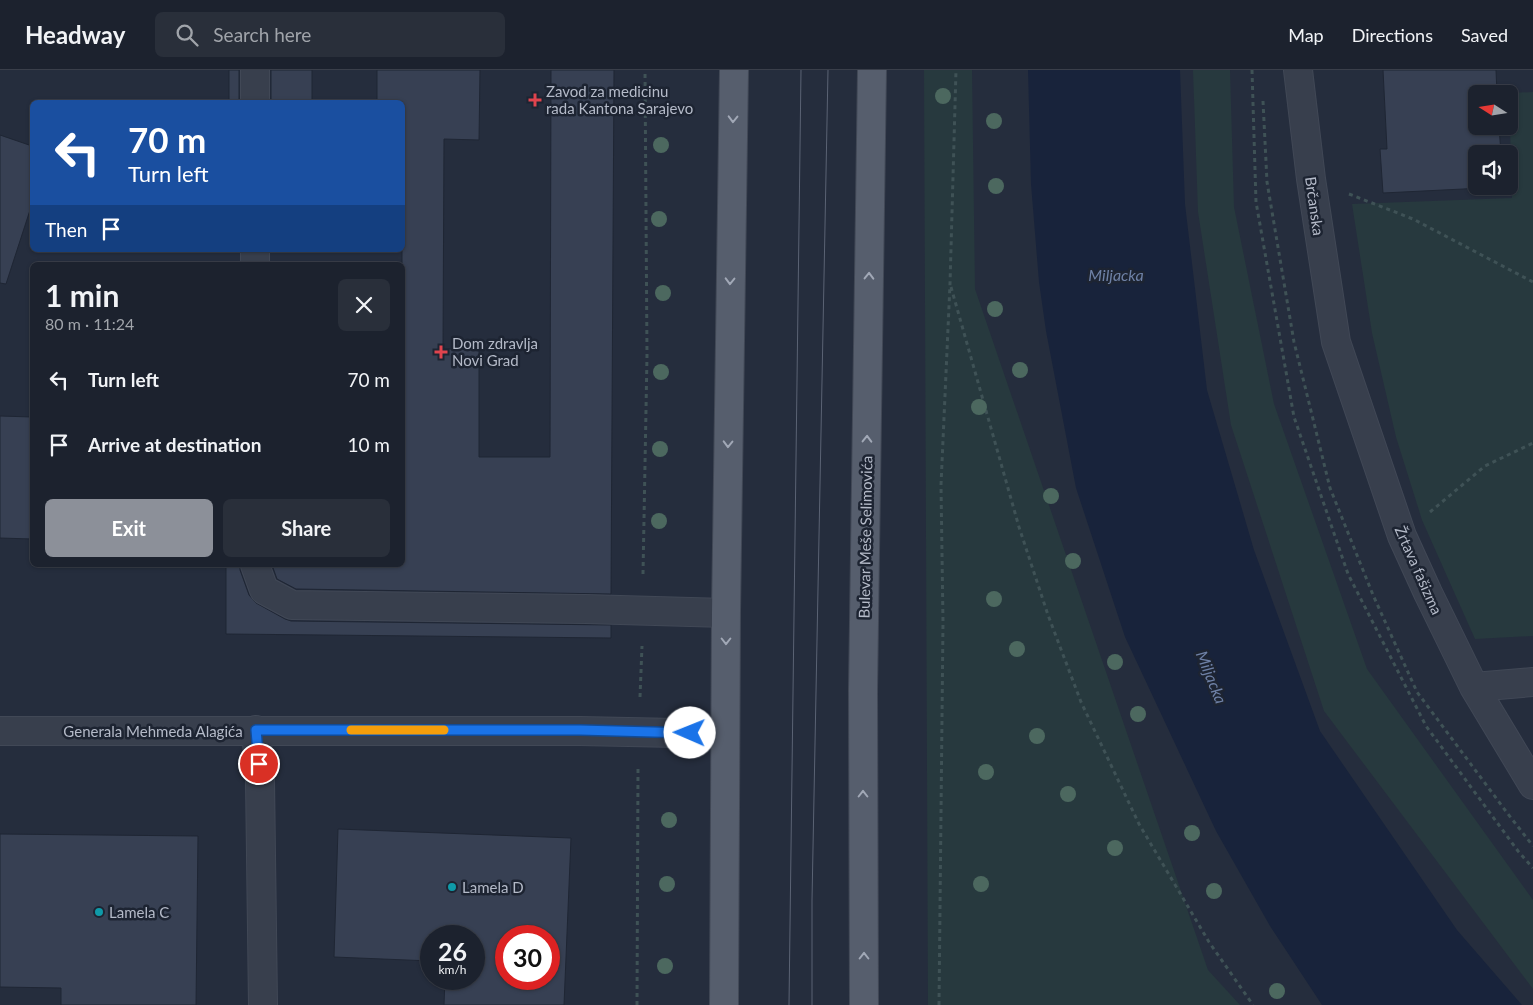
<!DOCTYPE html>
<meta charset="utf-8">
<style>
:root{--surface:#1c222e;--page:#292f3a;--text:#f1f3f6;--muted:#a0a4aa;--line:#3a3f4a;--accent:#8c9099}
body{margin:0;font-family:Lato,sans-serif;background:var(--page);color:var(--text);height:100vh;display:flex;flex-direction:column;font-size:19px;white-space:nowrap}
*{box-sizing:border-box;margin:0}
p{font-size:16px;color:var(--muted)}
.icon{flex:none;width:28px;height:28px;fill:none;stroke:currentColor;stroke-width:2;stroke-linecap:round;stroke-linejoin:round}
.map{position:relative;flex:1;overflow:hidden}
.drawer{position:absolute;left:30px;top:192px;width:375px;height:305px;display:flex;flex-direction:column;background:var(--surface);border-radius:8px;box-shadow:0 1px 4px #0004,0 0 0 1px var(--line)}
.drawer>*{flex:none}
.top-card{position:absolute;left:30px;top:30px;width:375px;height:152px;border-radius:8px;box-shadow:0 1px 4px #0004,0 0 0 1px var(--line);background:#1a4fa0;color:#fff;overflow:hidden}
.needle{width:32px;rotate:282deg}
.controls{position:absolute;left:1468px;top:15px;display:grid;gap:10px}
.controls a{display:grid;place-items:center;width:50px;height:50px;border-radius:8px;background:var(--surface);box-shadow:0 1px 4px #0004,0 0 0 1px var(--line);font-size:25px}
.speed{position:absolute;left:420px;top:855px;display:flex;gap:10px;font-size:25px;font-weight:700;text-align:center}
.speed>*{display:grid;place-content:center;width:65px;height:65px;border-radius:50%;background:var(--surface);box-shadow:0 1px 4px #0004,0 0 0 1px var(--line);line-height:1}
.speed small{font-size:12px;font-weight:400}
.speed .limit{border:8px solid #d22;background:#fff;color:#111}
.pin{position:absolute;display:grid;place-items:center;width:42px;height:42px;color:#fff;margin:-21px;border:2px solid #fff;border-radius:50%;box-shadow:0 1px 5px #0007}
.me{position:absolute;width:55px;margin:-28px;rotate:271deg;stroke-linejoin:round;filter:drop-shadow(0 0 4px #0008)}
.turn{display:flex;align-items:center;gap:18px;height:105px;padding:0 15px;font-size:22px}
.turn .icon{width:65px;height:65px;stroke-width:2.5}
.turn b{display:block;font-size:35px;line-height:42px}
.then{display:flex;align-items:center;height:48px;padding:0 15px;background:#0003;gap:10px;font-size:19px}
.round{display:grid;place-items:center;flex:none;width:52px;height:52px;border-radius:8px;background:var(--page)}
.summary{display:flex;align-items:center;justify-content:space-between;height:85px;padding:0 15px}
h1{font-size:30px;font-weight:700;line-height:38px}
.primary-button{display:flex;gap:10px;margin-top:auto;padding:10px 15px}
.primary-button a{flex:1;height:58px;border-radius:8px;background:var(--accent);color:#fff;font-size:20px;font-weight:700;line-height:58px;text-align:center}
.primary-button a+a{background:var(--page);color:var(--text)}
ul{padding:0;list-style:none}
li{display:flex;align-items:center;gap:15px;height:65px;padding:0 15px}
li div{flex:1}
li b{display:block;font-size:19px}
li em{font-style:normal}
header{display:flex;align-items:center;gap:30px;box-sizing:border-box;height:70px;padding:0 25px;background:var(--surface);border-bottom:1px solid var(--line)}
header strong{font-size:24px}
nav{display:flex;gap:28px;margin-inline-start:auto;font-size:18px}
.search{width:350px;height:45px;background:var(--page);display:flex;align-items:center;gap:12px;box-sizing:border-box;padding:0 18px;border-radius:8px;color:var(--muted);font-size:19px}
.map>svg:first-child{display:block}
.green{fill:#27393e}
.water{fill:#18233b}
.building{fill:#374053;stroke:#1f2634;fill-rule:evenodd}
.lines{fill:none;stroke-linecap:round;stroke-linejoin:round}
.minor-casing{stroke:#414856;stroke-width:30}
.major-casing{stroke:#414856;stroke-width:30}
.path{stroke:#3f5256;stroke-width:3;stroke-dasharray:4 4;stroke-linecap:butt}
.minor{stroke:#383f4d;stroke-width:28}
.major{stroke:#565e6d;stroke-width:28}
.tram{stroke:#5b6374;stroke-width:1}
.tree{fill:#4c685f}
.oneway{stroke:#a1a8b6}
.route-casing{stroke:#114b97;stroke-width:12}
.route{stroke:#1a73e8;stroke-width:9}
.slow{stroke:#f59e0b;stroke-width:9}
.health-dot{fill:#e0444e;stroke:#1d2432;stroke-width:2}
.culture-dot{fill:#0f9aa8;stroke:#1d2432;stroke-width:2}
.labels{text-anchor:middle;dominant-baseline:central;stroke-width:5;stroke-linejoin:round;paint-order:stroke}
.poi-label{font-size:15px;fill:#b4bac8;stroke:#1d2432;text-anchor:start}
.street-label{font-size:15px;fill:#b4bac8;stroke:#1d2432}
.water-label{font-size:16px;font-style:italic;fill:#6e81a6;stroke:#1d2432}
</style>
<header>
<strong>Headway</strong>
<div class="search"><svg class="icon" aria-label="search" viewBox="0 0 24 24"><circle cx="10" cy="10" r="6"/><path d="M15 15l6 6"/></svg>Search here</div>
<nav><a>Map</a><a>Directions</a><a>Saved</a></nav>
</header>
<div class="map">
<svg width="1533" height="935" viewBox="0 0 1533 935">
<rect width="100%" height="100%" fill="#252d3d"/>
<path class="green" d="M924,0H972L975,219L1208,900L1240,935H928Z
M1193,0H1230L1234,137L1274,334L1367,599L1533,830V919L1324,641L1231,355L1198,142Z
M1533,22V566L1475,569L1422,450L1396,367L1372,263L1352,134L1512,128L1509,23Z"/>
<path class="water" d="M1028,0H1180L1185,134L1207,320L1254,480L1320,661L1457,860L1522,935H1322L1270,856L1216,761L1125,567L1076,418L1046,261L1039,212L1031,114Z"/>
<path class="building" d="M229,0H239V32H229Z
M271,0H312V32H271Z
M377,0H480L479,70L444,69L443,279H479V387H550L551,0H614L611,524L296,519L277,509L272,495H402V32H377Z
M1383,0H1496L1497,24H1476V56H1499L1501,84H1476V116L1503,117L1383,123L1380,79H1387Z
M0,65L32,76V134L6,214L0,213Z
M0,346L32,347V469L0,468Z
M226,495H240V500L249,525L256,533L285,549L291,551L611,555V568L226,564Z
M338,759L571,768L564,935H444L445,909H474V866H431V891L334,887ZM506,866H549V909H506Z
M0,764L198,766L196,935H61V918L0,917Z"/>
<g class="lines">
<g class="minor-casing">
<path id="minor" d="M1298,0L1311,109L1336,272L1402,466L1428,523L1474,617L1533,715
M255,32V0
M255,195V180
M255,495L264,520L292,535L585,539L726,543
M1474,617L1533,612
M256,660L260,710L263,935
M0,661H580L725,664"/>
</g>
<g class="major-casing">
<path id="major" d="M724,935L726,543L734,0
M864,935L863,621L872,0"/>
</g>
<path class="path" d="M1252,0L1256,132L1294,347L1348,504L1426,656L1518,781L1533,798
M1263,31L1267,112L1294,272L1330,418L1373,525L1417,622L1508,744L1533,776
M1349,124L1413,149L1533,212
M951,217L1019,457L1048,545L1081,632L1139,754L1209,872L1253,935
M1430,442L1485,396L1533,373
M643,504L647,285L645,0
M640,627L642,576
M637,935L638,698
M939,935L943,552L941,415L950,214L956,0"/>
<use href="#minor" class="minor"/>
<use href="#major" class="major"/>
<path class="tram" d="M789,935L801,0
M812,935V830L828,0"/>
</g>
<g class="tree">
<circle cx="943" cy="26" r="8"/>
<circle cx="994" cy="51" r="8"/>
<circle cx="661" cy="75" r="8"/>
<circle cx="996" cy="116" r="8"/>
<circle cx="659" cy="149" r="8"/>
<circle cx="663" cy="223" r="8"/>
<circle cx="995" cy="239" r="8"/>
<circle cx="1020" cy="300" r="8"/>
<circle cx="661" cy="302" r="8"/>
<circle cx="979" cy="337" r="8"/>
<circle cx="660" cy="379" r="8"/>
<circle cx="1051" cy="426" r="8"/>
<circle cx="659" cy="451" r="8"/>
<circle cx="1073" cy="491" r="8"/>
<circle cx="994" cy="529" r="8"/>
<circle cx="1017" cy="579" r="8"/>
<circle cx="1115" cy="592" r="8"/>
<circle cx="1138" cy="644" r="8"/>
<circle cx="1037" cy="666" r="8"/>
<circle cx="986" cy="702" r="8"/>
<circle cx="1068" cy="724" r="8"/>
<circle cx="669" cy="750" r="8"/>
<circle cx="1192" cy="763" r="8"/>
<circle cx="1115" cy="778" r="8"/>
<circle cx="667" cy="814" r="8"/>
<circle cx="981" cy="814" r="8"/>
<circle cx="1214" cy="821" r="8"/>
<circle cx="665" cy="896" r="8"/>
<circle cx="1277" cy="921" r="8"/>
</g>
<defs><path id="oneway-chevron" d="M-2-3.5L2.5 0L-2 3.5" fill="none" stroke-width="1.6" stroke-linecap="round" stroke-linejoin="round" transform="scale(1.25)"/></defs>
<g class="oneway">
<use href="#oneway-chevron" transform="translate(733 49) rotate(91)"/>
<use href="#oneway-chevron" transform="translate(869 206) rotate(-89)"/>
<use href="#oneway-chevron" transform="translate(730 211) rotate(91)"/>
<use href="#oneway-chevron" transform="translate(867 369) rotate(-89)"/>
<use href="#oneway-chevron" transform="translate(728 374) rotate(91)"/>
<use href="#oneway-chevron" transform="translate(726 571) rotate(90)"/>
<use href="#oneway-chevron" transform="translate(863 724) rotate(-90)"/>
<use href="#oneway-chevron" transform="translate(864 886) rotate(-90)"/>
</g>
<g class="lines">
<g class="route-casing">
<path id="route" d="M259,694L256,660H580L690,663"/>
</g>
<use href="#route" class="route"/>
<path class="slow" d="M351,660H444"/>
</g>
<g class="health-dot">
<path d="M532.5 22.5h5v5h5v5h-5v5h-5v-5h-5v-5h5z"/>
<path d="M438.5 274.5h5v5h5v5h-5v5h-5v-5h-5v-5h5z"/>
</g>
<g class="culture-dot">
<circle cx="452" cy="817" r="5"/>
<circle cx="99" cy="842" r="5"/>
</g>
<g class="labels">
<g class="poi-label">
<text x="546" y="21">Zavod za medicinu<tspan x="546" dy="17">rada Kantona Sarajevo</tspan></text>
<text x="452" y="273">Dom zdravlja<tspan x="452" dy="17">Novi Grad</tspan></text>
<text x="462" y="817">Lamela D</text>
<text x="109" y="842">Lamela C</text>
</g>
<g class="street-label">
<text transform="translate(1315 136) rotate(82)">Brčanska</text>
<text transform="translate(865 467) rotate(-89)">Bulevar Meše Selimovića</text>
<text transform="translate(1419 500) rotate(66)">Žrtava fašizma</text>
<text x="153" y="661">Generala Mehmeda Alagića</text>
</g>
<g class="water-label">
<text x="1116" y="204">Miljacka</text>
<text transform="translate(1212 607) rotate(68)">Miljacka</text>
</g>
</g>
</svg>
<div class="controls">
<a><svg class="needle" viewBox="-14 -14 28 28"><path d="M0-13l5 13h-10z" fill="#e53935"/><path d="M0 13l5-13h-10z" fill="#a0a4aa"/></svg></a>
<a><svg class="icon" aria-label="sound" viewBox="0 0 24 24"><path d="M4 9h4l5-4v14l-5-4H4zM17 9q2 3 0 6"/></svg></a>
</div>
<div class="speed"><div>26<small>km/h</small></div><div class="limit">30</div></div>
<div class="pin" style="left:259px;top:694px;background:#d93025"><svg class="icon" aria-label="arrive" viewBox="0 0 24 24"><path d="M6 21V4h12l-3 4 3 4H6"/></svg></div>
<svg class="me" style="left:690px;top:663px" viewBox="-20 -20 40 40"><circle r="19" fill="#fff"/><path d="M0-13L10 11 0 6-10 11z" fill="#1a73e8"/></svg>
<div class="top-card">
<div class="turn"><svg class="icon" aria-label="left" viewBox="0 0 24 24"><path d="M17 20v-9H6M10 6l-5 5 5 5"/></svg><div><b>70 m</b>Turn left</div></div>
<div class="then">Then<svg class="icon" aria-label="arrive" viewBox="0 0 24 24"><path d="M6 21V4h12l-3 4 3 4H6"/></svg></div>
</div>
<section class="drawer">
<div class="summary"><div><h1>1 min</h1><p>80 m · 11:24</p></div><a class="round"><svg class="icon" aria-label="close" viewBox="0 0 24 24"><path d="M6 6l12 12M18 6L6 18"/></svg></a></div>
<ul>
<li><svg class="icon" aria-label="left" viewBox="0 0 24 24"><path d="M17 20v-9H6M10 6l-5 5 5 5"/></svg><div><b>Turn left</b></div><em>70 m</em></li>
<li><svg class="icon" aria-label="arrive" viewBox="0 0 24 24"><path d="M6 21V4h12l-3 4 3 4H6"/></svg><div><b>Arrive at destination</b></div><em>10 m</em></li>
</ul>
<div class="primary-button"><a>Exit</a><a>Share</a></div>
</section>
</div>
